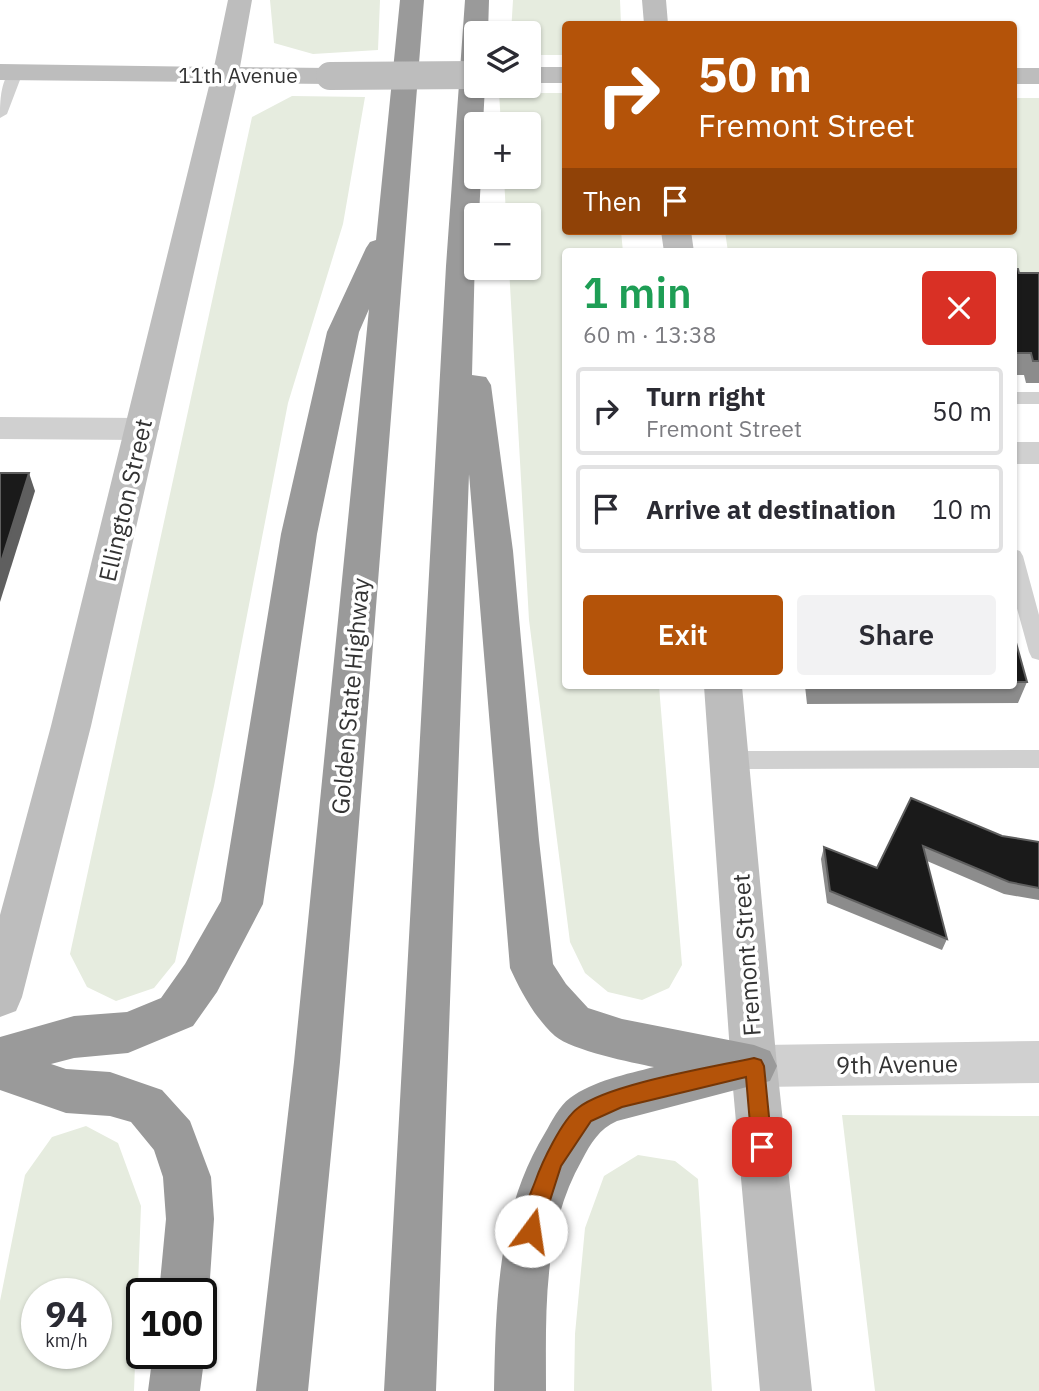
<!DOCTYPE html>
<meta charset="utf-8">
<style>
:root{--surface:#fff;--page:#f2f2f3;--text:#2b2b33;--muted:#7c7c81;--line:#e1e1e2;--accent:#b45309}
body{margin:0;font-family:"IBM Plex Sans",sans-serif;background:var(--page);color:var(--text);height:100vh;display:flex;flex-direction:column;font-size:26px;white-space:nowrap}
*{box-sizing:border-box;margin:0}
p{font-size:23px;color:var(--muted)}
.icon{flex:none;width:38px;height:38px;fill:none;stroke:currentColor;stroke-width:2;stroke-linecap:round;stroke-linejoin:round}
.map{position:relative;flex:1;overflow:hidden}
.side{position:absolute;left:562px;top:248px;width:455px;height:441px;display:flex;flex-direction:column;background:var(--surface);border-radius:7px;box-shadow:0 2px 5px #0004}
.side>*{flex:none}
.banner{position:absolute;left:562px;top:21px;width:455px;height:214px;border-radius:7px;box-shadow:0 2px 5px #0004;background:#b45309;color:#fff;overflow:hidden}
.controls{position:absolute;left:464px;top:21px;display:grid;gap:14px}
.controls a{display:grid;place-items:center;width:77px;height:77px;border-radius:7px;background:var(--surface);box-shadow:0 2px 5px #0004;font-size:35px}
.speed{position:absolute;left:21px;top:1278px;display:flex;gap:14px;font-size:35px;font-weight:700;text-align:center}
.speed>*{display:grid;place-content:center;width:91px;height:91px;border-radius:50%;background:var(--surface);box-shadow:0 2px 5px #0004;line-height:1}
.speed small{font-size:18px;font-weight:400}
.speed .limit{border:4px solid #111;border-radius:10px;background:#fff;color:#111}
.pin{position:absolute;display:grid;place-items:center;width:60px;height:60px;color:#fff;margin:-30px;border-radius:14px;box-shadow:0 4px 10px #0006}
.me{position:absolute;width:77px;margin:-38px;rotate:14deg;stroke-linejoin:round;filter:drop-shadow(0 0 5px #0008)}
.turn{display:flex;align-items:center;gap:24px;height:147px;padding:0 21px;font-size:32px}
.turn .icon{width:91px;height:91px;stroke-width:2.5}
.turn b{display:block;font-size:49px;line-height:60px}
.then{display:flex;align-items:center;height:66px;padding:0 21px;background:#0003;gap:14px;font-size:26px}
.round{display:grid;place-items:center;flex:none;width:74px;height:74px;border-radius:7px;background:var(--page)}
.head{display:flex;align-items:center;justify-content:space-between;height:119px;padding:0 21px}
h1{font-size:42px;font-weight:600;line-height:52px;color:#1e9e55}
.button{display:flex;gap:14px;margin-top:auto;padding:14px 21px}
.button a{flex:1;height:80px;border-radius:7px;background:var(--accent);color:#fff;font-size:28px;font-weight:600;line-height:80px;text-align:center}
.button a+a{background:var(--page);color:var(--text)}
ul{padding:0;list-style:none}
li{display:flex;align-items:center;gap:21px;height:88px;margin:0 14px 10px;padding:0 7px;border:4px solid var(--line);border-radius:7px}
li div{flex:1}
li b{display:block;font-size:26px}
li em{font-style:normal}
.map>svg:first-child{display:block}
.green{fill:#e6ecdf;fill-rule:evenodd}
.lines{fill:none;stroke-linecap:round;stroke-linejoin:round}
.lane{fill:#d0d0d0;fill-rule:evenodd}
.street{fill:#d0d0d0;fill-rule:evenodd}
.secondary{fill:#bdbdbd;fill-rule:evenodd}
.highway{fill:#9a9a9a;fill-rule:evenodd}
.secondary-bridge{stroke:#bdbdbd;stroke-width:28}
.wall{fill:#8c8c8c}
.shaded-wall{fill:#5f5f5f}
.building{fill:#1a1a1a;stroke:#5f5f5f;stroke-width:2}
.route{fill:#b45309;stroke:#753606;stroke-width:2}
.labels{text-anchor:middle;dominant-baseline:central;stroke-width:7;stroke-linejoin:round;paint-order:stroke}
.far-street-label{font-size:21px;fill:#333;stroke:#fff}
.street-label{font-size:24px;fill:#333;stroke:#fff}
</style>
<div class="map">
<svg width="1039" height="1391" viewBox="0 0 1039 1391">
<rect width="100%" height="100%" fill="#fff"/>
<path class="green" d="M270,0H380L378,50L313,54L274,43Z
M513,0H620L621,24H565V55H529L528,33H511Z
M499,93H565V231H621L623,252H565V686H659L682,965L669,988L642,1000L608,992L585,973L570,942L529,620L509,268H528V215H506L504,177H528V124H501Z
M292,96L365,97L343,224L288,403L214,786L175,962L154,988L116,1001L87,987L70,954L252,117Z
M1013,98H1039V289H1013V252H728L725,231H1013Z
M842,1115L1039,1116V1391H875Z
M86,1126L118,1143L141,1206L134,1391H0V1301L25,1175L52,1137ZM96,1293V1353H37V1293Z
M638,1155L675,1161L698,1179L712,1391H574L575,1334L585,1228L604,1176Z"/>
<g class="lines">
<path class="lane" d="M16,68L23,72L7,114L0,118C0,103 0,74 16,68Z
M1013,392H1039V404H1013Z
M1013,549L1020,551L1023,556L1039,615V660L1032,658L1029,652L1013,594Z
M1039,750V768L730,769L722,766L719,760L722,754L730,751Z"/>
<path class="street" d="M0,417L142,418L154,421L159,429L154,437L142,440L0,439Z
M1013,442H1039V464H1013Z
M1039,1041V1083L754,1087L738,1081L731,1066L738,1051L754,1045Z"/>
<path class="secondary" d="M228,0H252L240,67L330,68L339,70L343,76L339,82L330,84L237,83L91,726L22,997L16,1011L0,1017V915L51,726L210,82L0,80V64L214,67Z
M642,0H666L668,24H644Z
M528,67H565V83H528Z
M1013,68H1039V84H1013Z
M661,231H691L694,252H664Z
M704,686H742L777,1066L812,1391H760L731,1066Z"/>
<path class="highway" d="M400,0H424L340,1062L308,1391H256L294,1062L369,309L359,332L317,534L263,904L217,992L193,1026L128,1053L74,1058L51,1064L66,1069L110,1072L162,1090L190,1121L211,1177L214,1219L209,1293L202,1311L201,1293H159L166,1219L163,1177L154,1150L131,1122L110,1116L66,1113L0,1090V1037L74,1016L127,1012L161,998L185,964L221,901L281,534L327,332L366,248L370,242L376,240Z
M465,0H489L488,33H476V86H485L483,124H476V177H481L479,215H476L472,375L486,377L491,385L513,551L539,840L553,964L566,984L588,1008L622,1019L754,1045L770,1051L777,1066L770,1081L617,1121C599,1129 591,1143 582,1160C542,1230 546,1313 546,1391H494C496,1301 497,1212 545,1133C552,1121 559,1106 570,1098C593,1081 627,1074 654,1067C633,1063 571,1050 555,1036C535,1018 521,992 510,968L469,474L436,1391H384L446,266Z
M201,1345L205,1353L200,1391H148L153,1353H201Z"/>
<path class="secondary-bridge" d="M330,76L476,75"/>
</g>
<path class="wall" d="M1013,269L1019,273H1039V383H1026L1024,375H1013Z
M1013,632L1027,682L1018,703L807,704L805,686H1013Z
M911,798L1002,836L1039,842V900L1004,894L927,861L947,939L942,950L827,903L821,859L824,847L877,868Z"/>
<path class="shaded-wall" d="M29,473L35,491L0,602V565Z"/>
<path class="building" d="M1013,269H1018L1019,273H1039V361H1033L1031,353H1013Z
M0,473H29L0,565Z
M1013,632L1027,682H1013Z
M911,798L1002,836L1039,842V888L1009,882L923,846L947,939L830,891L824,847L877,868Z"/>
<path class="route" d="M754,1058L761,1060L764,1066L772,1147L769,1154L762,1157L755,1154L752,1147L746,1077L622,1107L591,1121L561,1166L538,1238L531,1241L524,1238C517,1222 529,1198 535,1182C542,1162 562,1120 578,1108C608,1084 713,1067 754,1058Z"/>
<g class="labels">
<g class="far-street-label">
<text x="238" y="75">11th Avenue</text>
</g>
<g class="street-label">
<text transform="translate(125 500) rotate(-77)">Ellington Street</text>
<text transform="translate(350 696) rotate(-85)">Golden State Highway</text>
<text transform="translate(746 955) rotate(-94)">Fremont Street</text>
<text transform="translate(897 1064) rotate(-1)">9th Avenue</text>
</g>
</g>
</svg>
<div class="controls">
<a><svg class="icon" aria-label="layers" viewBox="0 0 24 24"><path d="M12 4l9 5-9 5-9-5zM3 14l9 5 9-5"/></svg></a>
<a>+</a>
<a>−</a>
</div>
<div class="speed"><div>94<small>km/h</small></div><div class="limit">100</div></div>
<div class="pin" style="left:762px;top:1147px;background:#d93025"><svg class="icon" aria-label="arrive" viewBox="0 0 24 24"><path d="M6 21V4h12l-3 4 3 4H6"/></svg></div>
<svg class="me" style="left:531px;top:1231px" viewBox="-20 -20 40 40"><circle r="19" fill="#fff"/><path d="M0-13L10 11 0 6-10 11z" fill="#b45309"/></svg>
<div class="banner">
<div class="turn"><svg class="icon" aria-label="right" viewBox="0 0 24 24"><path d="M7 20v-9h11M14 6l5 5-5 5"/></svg><div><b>50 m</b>Fremont Street</div></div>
<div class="then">Then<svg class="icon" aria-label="arrive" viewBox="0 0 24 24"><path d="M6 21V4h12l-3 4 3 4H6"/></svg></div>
</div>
<section class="side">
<div class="head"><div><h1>1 min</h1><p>60 m · 13:38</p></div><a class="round" style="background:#d93025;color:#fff"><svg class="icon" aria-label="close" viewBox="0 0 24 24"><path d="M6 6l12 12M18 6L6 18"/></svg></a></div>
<ul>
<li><svg class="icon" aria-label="right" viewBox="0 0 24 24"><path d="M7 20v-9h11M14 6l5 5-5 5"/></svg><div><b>Turn right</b><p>Fremont Street</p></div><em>50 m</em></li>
<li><svg class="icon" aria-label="arrive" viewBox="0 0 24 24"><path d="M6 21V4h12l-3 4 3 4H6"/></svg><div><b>Arrive at destination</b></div><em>10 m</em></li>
</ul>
<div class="button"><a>Exit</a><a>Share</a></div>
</section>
</div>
